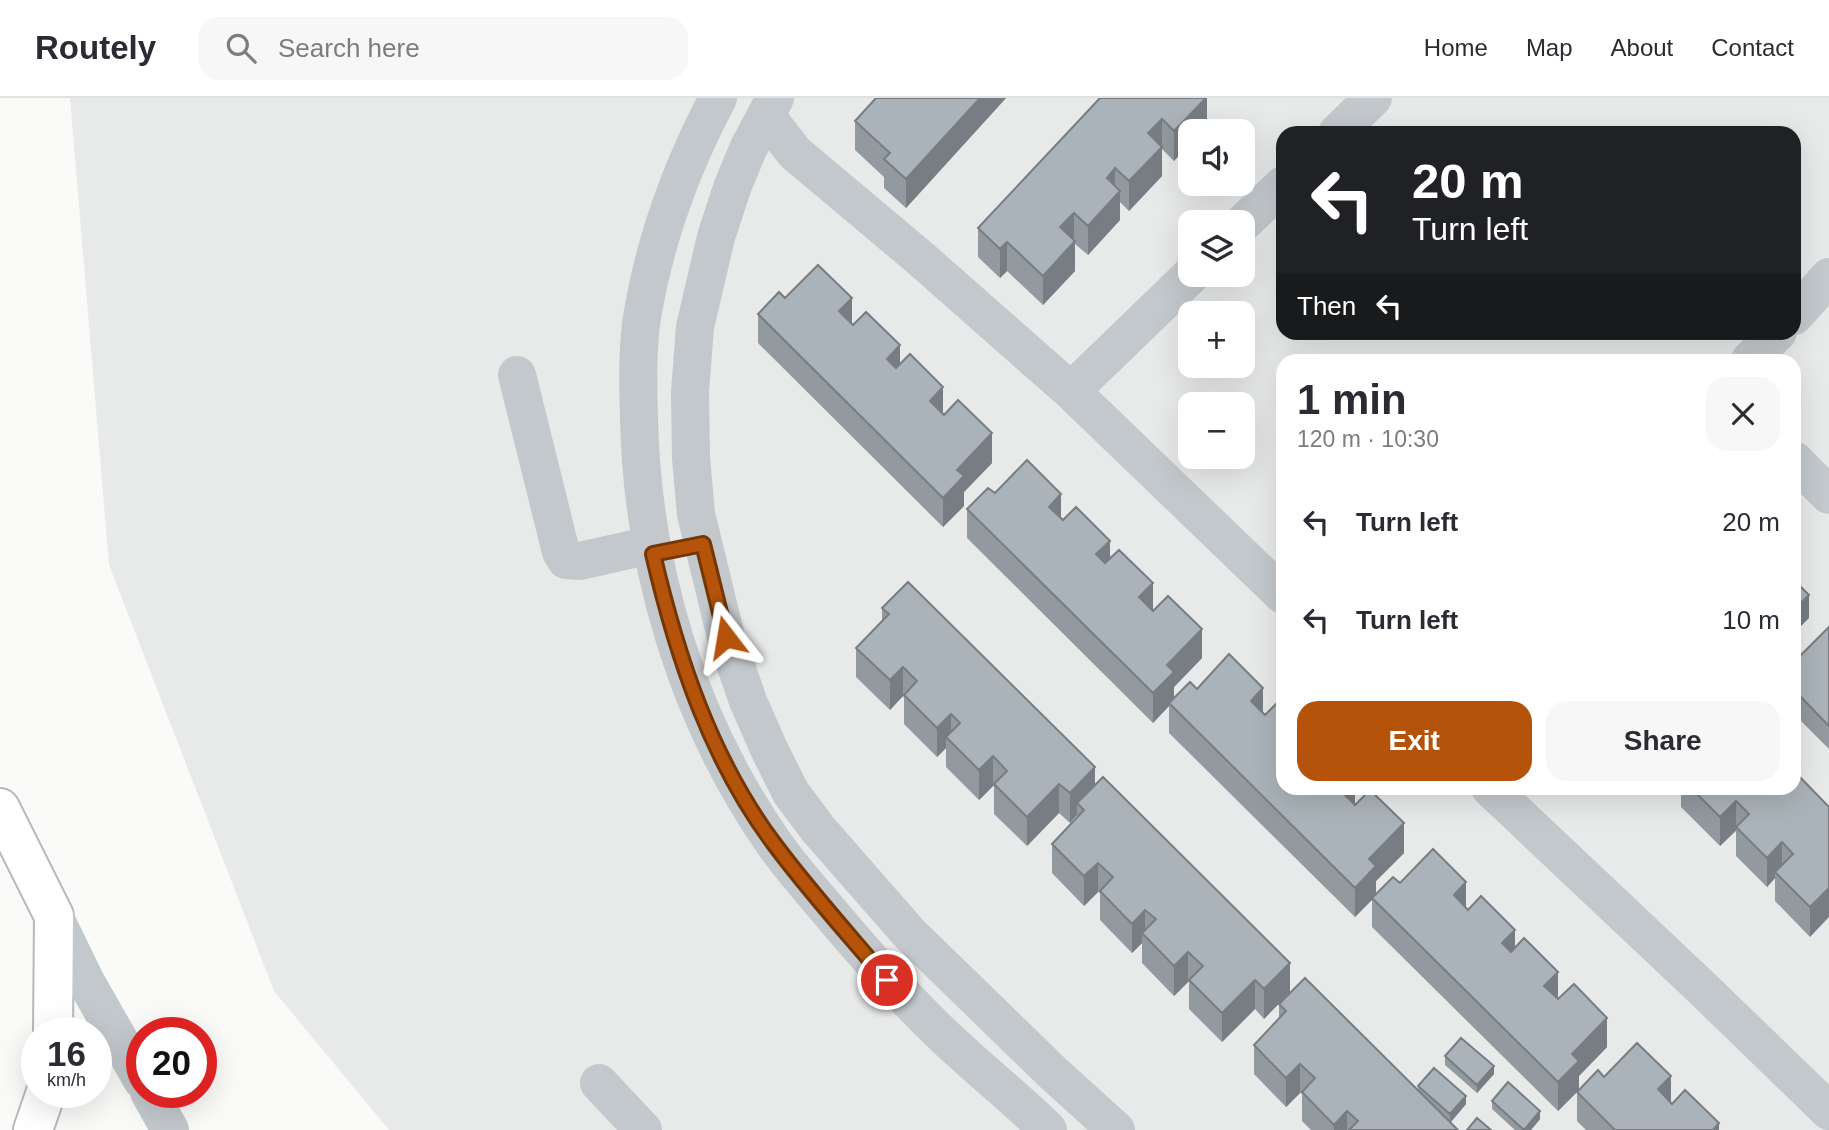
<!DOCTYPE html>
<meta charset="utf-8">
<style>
:root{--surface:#fff;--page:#f7f7f7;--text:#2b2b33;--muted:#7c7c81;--line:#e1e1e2;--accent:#b45309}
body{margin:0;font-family:Helvetica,sans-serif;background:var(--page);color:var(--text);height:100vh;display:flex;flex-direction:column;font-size:26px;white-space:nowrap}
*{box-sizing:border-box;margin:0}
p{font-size:23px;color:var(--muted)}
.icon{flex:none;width:38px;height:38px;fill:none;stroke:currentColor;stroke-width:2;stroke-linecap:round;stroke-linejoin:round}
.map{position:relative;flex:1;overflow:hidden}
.side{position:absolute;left:1276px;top:256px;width:525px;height:441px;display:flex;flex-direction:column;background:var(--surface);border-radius:21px;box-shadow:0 7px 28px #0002}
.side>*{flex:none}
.hud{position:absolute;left:1276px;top:28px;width:525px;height:214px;border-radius:21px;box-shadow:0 7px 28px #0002;background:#202124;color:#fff;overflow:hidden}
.fabs{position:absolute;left:1178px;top:21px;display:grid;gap:14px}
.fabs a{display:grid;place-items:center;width:77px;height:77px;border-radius:14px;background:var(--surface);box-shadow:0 7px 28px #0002;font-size:35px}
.speed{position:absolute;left:21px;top:919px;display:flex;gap:14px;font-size:35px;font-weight:700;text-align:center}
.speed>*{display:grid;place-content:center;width:91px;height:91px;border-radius:50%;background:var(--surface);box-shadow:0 7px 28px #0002;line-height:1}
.speed small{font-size:18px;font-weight:400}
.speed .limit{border:10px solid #d22;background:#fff;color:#111}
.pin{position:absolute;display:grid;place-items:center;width:60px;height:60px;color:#fff;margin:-30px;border:4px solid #fff;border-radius:50%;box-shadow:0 2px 7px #0007}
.me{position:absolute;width:77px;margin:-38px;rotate:346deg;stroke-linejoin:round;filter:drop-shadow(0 0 5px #0008)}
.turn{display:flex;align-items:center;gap:24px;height:147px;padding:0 21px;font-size:32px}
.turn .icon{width:91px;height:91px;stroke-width:2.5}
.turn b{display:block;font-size:49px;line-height:60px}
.then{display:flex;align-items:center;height:66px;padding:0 21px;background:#0003;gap:14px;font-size:26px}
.round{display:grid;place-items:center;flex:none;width:74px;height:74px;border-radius:21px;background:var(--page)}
.headline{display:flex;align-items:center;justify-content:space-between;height:119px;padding:0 21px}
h1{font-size:42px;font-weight:700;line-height:52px}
.cta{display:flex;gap:14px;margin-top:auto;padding:14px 21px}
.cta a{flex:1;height:80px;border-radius:21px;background:var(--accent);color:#fff;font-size:28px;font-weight:700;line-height:80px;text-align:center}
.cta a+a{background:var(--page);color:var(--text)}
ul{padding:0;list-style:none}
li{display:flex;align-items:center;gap:21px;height:98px;padding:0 21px}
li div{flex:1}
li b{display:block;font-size:26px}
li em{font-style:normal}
header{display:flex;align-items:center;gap:42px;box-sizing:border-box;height:98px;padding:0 35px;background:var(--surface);border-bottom:2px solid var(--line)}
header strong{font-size:33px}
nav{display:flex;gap:38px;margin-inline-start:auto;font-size:24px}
.search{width:490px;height:63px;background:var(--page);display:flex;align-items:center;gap:18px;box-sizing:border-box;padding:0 24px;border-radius:21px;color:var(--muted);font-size:26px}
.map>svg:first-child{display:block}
.built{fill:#e8e9e9;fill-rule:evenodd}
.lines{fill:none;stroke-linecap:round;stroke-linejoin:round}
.major-casing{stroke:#b5babe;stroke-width:42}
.minor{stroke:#c3c8cc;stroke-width:38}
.major{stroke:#fff;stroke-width:38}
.wall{fill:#929a9f}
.shaded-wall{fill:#777d82}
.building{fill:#aab3b9;stroke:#777d82;stroke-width:2}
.route-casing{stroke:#753606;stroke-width:18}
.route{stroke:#b45309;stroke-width:12}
</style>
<header>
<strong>Routely</strong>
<div class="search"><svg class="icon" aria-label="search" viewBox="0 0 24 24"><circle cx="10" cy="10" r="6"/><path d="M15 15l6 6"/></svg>Search here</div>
<nav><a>Home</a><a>Map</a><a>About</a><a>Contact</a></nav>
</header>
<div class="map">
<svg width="1829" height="1032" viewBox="0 0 1829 1032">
<rect width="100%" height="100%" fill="#fafaf8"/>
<path class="built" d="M70,0H1829V1032H389L274,893L109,467ZM1190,33H1242V86H1190ZM1283,35H1794V234H1283ZM1190,124H1242V177H1190ZM1190,215H1242V268H1190ZM1283,262H1794V690H1283ZM1190,306H1242V359H1190Z"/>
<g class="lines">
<g class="major-casing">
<path id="major" d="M0,710L54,818L53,934
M33,1032L46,994"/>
</g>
<path class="minor" d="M718,0C683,66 656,139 643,213C637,248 638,284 639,319C642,470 687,620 773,744C791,770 813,794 833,818C869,861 906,902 946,940C980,972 1015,1000 1048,1032
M775,0L748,51L732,90L716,139L695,229L690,294L691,360L696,416L726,539L748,603L769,651L791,695L818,731L909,835L1053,975L1116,1032
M766,18L795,55L920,160L1071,293L1283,497
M1337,35L1373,0
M1242,126L1283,87
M1794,218L1829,179
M1750,262L1778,234
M517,277L561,454L566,462L580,463L651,447
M1071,293L1191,177
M1794,362L1829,397
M1490,690L1702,890L1829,1013
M54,818L86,884L142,982
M599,985L643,1032
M149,994L170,1032"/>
<use href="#major" class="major"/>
</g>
<path class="wall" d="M1006,0L906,110L884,90V79L855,52V23Z
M1100,0H1207V28L1202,33H1190L1174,63L1162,51V78L1129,113L1120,104V122L1088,157L1075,146V173L1043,207L1007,173L1000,180L978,159V130Z
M785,200L852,226L900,266L943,317L992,365L964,394V408L943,429L758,245V216Z
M995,395L1061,421L1110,461L1153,485V513L1202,560L1174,589V601L1197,591L1263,615L1283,690H1355V707L1404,755L1376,783V797L1400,785L1466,810L1515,850L1558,901L1607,949L1579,978V992L1604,979L1671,1004L1719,1032H1586L1577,1023V994L1558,1013L1372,829V801L1355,819L1169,635V608L1153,625L967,440V411Z
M882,510L1095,688L1290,894L1264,921L1255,911L1222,944L1189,911V884H1188L1174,898L1142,865V845L1132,855L1100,822V795L1098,794L1084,808L1052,775V746L1077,720V717L1070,725L1059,715L1027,748L994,716V689L993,688L979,702L946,669V650L937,659L904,626V600L903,598L890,612L856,579V550L882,523Z
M1829,529V651L1794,616V564Z
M1681,690H1794L1829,709L1810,839L1775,803V780L1767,789L1736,758V733L1720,748L1681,709Z
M1279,906L1418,992V988L1466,1006L1450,1025L1458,1032H1311L1302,1023V996L1300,995L1286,1009L1254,976V947L1279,920Z
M1445,958L1494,976L1477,995L1445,967Z
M1492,1003L1540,1021L1531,1032H1515L1492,1011Z"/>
<path class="shaded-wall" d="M980,0H1006L906,110V81Z
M1206,0H1207V28L1202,33H1190V46L1174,63V33Z
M1162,21V78L1129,113V83L1148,35Z
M1115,70V99L1120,93V122L1088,157V128L1107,80Z
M1074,115V144L1060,129Z
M1075,143V173L1043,207V178Z
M1007,144V173L1000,180V151Z
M852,200V230L839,213Z
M900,247V277L887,261Z
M943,289V319L930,303Z
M992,335V365L964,394V408L943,429V400L957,372Z
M1061,396V425L1049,409Z
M1110,443V472L1096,456Z
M1153,485V514L1139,499Z
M1809,497V520L1794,535V512Z
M1202,531V560L1174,589V603L1169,605V608L1153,625V595L1167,567Z
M903,569V598L890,612V582Z
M1263,590V619L1251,603Z
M951,616V644L946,639V650L937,659V630Z
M1795,634V664H1794V635Z
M993,658V688L979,702V672Z
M1095,669V699L1077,705V717L1070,725V695Z
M1059,686V715L1027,748V719Z
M1345,690H1355V709L1341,693Z
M1643,690H1651L1643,694Z
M1736,703V732L1720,748V719Z
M1404,725V755L1376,783V798L1355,819V790L1369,761Z
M1782,744V773L1775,774V780L1767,789V760Z
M1098,765V794L1084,808V778Z
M1466,784V814L1454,797Z
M1829,790V819L1810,839V809Z
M1145,812V839L1142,835V845L1132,855V826Z
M1515,832V861L1502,845Z
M1188,854V884L1174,898V868Z
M1290,865V894L1264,921V891Z
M1558,874V903L1544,888Z
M1255,882V911L1222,944V915Z
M1607,920V949L1579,978V992L1558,1013V984L1572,956Z
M1300,966V995L1286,1009V980Z
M1494,968V976L1477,995V987Z
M1671,978V1007L1658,991Z
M1466,998V1006L1450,1025V1016Z
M1347,1013V1032H1334V1027Z
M1540,1013V1021L1531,1032H1524Z
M1719,1025V1032H1713Z"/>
<path class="building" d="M876,0H980L906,81L884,61L890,55L855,23Z
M1100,0H1206L1174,33L1162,21L1148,35L1162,49L1129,83L1115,70L1107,80L1120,93L1088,128L1074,115L1060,129L1075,143L1043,178L1007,144L1000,151L978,130Z
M818,167L852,200L839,213L853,227L866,214L900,247L887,261L896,270L910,256L943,289L930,303L944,317L958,302L992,335L957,372L964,378L943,400L758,216L779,194L785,200Z
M1027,362L1061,396L1049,409L1063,422L1076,409L1110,443L1096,456L1105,465L1119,452L1153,485L1139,499L1153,513L1168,498L1202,531L1167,567L1174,574L1153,595L967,411L988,390L995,395Z
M1794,482L1809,497L1794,512Z
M908,484L1095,669L1070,695L1059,686L1027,719L994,686L1007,673L993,658L979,672L946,639L960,625L951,616L937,630L904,597L917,583L903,569L890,582L856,550L889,516L882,510Z
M1829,529V628L1794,592V564Z
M1229,556L1263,590L1251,603L1265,617L1278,604L1283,609V690H1345L1341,693L1355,707L1370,692L1404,725L1369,761L1376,768L1355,790L1169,605L1190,584L1197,591Z
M1794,673L1829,709V790L1810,809L1775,774L1793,756L1782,744L1767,760L1736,729L1749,716L1736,703L1720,719L1691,690H1794Z
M1103,679L1290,865L1264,891L1255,882L1222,915L1189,882L1203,868L1188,854L1174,868L1142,835L1156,821L1145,812L1132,826L1100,793L1113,779L1098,765L1084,778L1052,746L1084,712L1077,705Z
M1433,751L1466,784L1454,797L1468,812L1481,798L1515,832L1502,845L1511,854L1524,840L1558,874L1544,888L1558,901L1574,886L1607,920L1572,956L1579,963L1558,984L1372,800L1393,779L1400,785Z
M1305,880L1458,1032H1349L1358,1023L1347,1013L1334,1027L1302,994L1315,980L1300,966L1286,980L1254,947L1286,913L1279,906Z
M1461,940L1494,968L1477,987L1445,958Z
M1637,945L1671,978L1658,991L1672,1006L1685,992L1719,1025L1713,1032H1615L1577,994L1598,972L1604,979Z
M1434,970L1466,998L1450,1016L1418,988Z
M1508,984L1540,1013L1524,1032L1492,1003Z
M1477,1020L1491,1032H1467Z"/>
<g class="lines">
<g class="route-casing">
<path id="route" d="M726,539L703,446L653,456C677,559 711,662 775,747C810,794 850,838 887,882"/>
</g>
<use href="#route" class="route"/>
</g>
</svg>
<div class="fabs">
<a><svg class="icon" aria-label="sound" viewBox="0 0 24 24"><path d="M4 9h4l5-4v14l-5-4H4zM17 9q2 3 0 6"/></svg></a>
<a><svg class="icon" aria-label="layers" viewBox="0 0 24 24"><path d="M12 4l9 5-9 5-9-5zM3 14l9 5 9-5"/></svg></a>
<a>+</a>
<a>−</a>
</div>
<div class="speed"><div>16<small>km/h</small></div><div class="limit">20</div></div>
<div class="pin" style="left:887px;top:882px;background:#d93025"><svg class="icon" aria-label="arrive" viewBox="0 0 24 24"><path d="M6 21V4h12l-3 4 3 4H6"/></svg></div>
<svg class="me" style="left:726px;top:539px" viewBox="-20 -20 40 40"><path d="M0-17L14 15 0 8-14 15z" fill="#b45309" stroke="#fff" stroke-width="4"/></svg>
<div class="hud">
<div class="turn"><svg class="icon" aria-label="left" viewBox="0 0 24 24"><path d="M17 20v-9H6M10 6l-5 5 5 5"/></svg><div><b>20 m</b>Turn left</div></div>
<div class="then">Then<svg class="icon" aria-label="left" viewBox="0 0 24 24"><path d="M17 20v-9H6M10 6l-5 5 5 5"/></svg></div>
</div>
<section class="side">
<div class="headline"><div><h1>1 min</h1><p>120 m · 10:30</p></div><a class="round"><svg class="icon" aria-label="close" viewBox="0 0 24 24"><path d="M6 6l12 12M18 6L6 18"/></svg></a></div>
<ul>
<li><svg class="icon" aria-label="left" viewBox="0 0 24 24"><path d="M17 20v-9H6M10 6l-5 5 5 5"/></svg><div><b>Turn left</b></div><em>20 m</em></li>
<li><svg class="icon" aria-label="left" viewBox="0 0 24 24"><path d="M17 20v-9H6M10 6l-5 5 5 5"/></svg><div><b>Turn left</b></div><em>10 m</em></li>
</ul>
<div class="cta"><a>Exit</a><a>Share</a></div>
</section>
</div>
